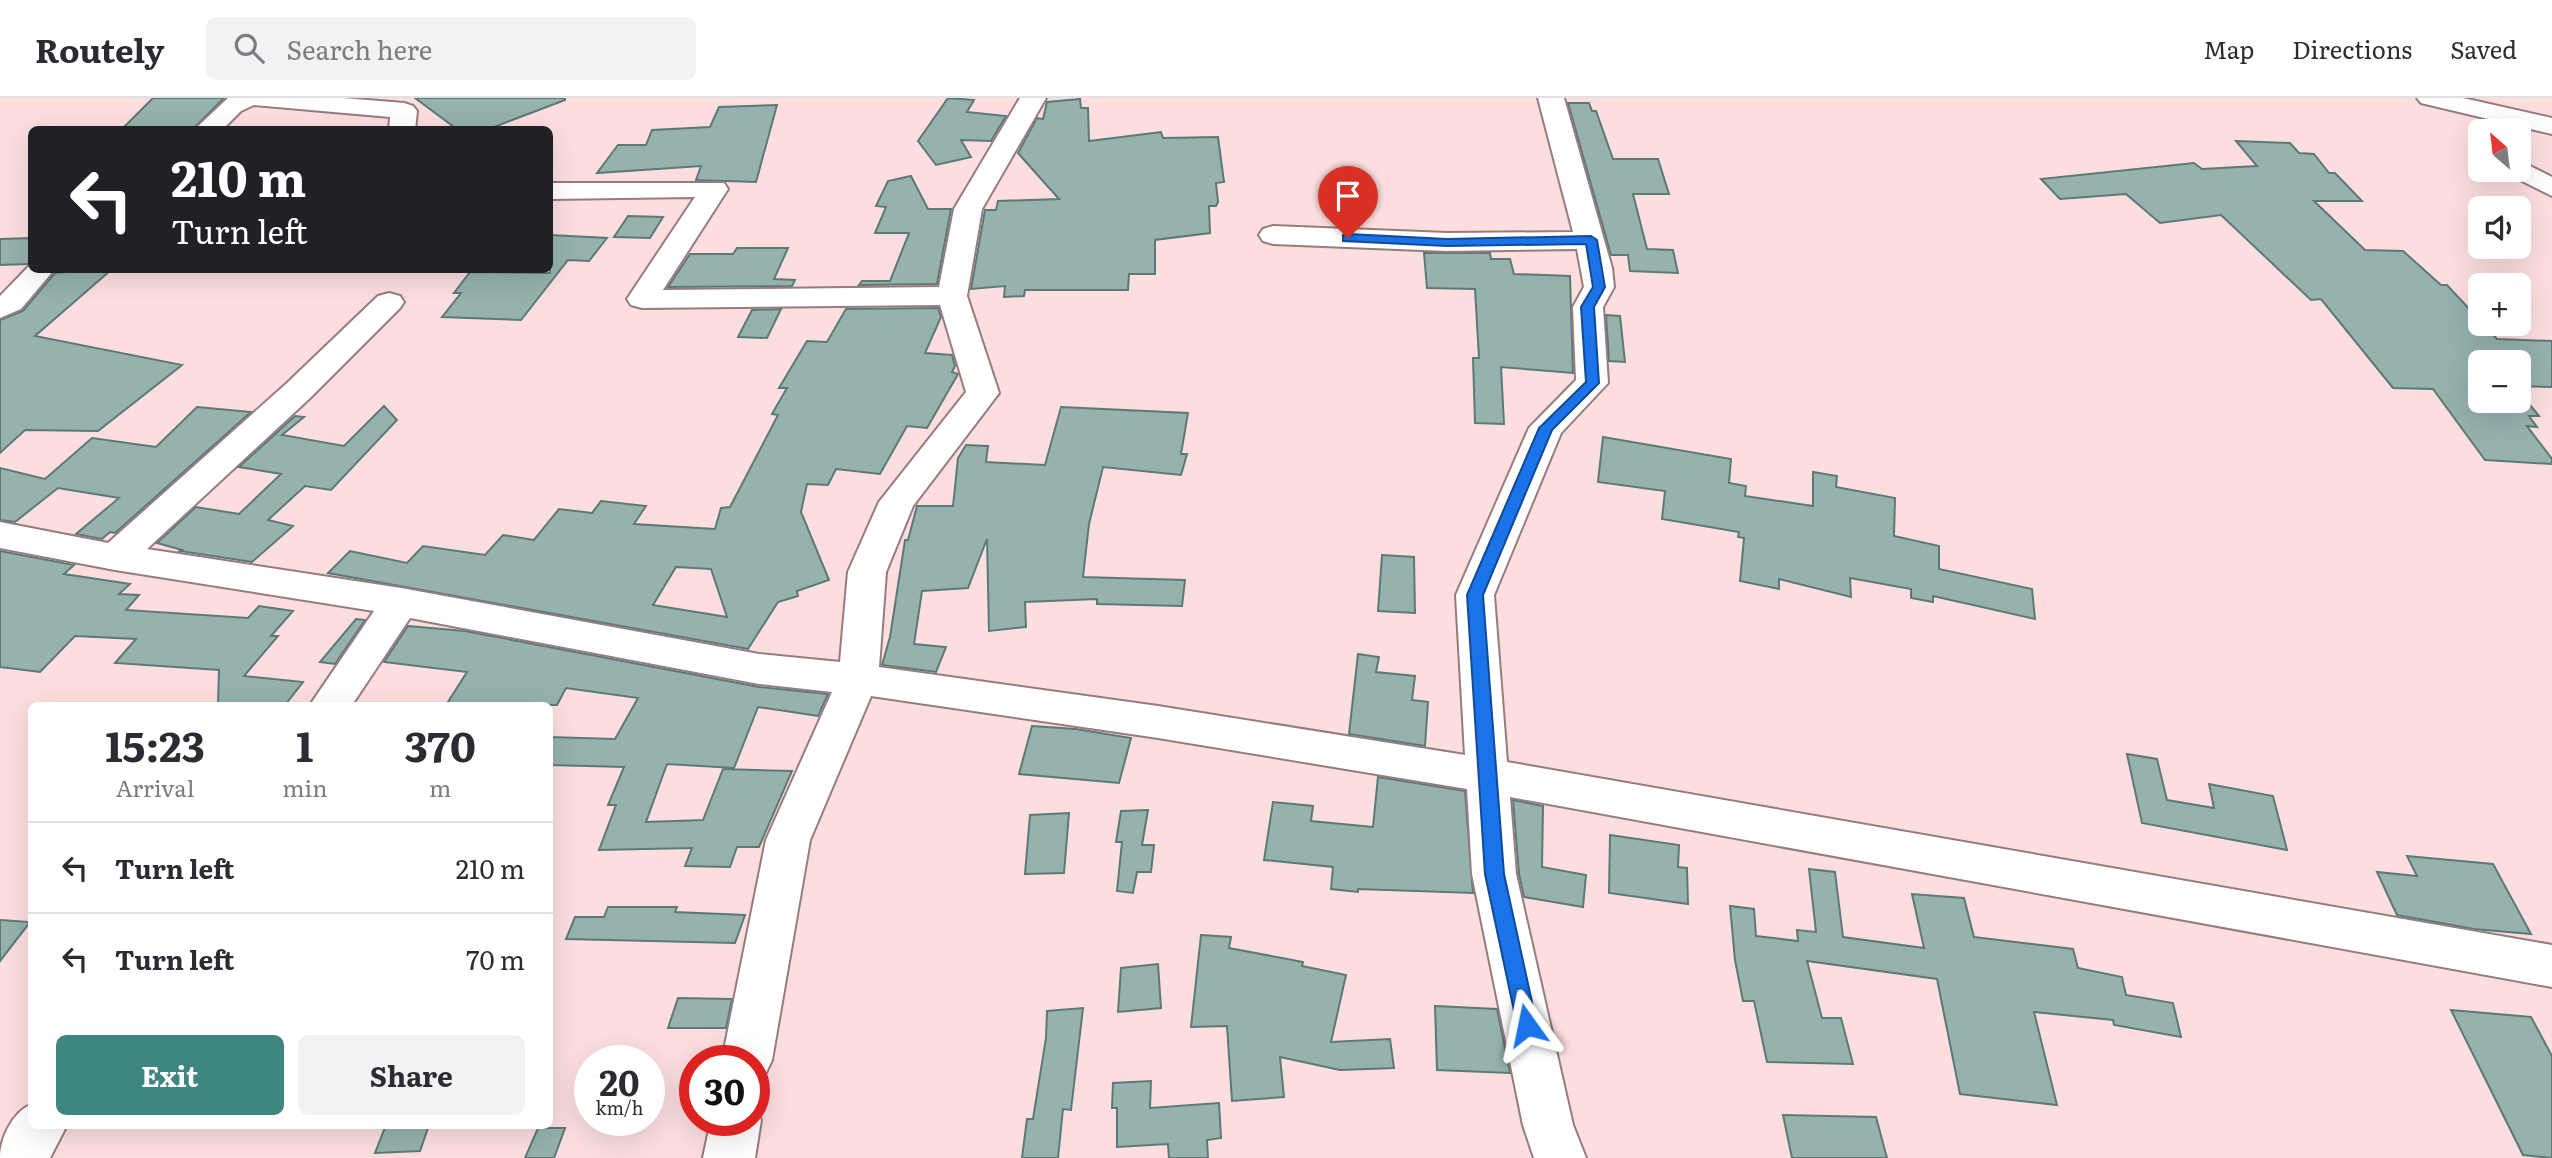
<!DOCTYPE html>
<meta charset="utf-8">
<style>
:root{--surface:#fff;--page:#f2f2f3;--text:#2b2b33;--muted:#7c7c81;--line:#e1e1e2;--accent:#3f8682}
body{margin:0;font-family:Literata,serif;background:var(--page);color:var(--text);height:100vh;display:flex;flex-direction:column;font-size:26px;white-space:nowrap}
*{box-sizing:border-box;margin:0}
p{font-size:23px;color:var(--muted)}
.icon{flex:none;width:38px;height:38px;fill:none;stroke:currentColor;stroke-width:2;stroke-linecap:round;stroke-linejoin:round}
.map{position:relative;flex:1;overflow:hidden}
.details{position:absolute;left:28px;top:604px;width:525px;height:427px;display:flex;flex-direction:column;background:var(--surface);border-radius:10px;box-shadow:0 7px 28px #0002}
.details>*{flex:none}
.banner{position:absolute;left:28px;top:28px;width:525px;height:147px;border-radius:10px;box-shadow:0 7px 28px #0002;background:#202124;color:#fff;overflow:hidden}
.needle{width:46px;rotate:332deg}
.tools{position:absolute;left:2468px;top:21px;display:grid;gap:14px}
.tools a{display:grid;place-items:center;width:63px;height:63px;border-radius:10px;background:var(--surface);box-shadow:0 7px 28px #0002;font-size:35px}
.speed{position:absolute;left:574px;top:947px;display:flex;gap:14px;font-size:35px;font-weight:700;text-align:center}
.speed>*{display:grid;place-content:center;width:91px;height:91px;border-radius:50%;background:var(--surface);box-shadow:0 7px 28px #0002;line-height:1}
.speed small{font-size:18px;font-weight:400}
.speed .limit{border:10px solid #d22;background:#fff;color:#111}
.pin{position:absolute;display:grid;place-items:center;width:60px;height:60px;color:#fff;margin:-72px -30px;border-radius:50% 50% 50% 0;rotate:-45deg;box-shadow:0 0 7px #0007}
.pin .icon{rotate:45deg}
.me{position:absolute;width:77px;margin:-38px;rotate:348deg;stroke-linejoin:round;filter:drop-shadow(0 0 5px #0008)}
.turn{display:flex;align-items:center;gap:24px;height:147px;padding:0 28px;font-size:32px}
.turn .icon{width:91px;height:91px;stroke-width:2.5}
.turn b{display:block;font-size:49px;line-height:60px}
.eta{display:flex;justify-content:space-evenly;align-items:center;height:119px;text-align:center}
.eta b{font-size:42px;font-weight:700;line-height:49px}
.cta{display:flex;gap:14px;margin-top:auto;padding:14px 28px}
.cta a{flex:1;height:80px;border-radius:10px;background:var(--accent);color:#fff;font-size:28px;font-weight:700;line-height:80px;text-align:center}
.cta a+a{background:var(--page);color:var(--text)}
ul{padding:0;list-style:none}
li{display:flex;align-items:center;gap:21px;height:91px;padding:0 28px;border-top:2px solid var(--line)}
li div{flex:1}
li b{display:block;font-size:26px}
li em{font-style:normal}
header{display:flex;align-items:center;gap:42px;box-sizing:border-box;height:98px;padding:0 35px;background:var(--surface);border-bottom:2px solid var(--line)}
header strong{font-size:33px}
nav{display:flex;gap:38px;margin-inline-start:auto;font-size:24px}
.search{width:490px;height:63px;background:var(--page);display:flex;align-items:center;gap:18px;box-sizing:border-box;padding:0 24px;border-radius:10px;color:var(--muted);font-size:26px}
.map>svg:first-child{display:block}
.building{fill:#95b2af;stroke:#5d7976;stroke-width:2;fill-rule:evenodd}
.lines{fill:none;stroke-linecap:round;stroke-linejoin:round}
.minor-casing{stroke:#967c7d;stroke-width:4}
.minor{fill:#fff;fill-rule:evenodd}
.route{fill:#1a73e8;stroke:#114b97;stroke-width:2}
</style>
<header>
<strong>Routely</strong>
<div class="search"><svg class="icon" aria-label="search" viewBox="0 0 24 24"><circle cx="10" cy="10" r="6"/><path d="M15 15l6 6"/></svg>Search here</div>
<nav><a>Map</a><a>Directions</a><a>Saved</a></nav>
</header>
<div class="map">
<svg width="2552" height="1060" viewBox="0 0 2552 1060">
<rect width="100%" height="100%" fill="#fcdedf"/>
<path class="building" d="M153,0H224L192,32H121Z
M415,0H565V2L486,32H458Z
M948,0L974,2L967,14L1006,18L991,43L961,42L971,59L936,67L918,43Z
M1080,1L1081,10H1088L1089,43L1161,34L1163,40L1218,39L1224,84L1216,85L1218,104L1216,108H1209L1210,135L1155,142V176H1129L1128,192H1025L1024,198L1004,199L1005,188L971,191L985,112H996L998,103L1059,101L1018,55L1037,20L1043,21L1047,4Z
M1568,5H1589L1592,13H1596L1613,61H1658L1669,96H1633L1647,151L1673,152L1678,175L1630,173L1628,157H1611Z
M777,7L756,84L696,82L701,68L597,75L618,47H646L652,32L710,29L719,9Z
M2236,43L2290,45L2299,55L2314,56L2329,75H2335L2362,103H2314L2365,152L2403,153L2441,187H2447L2497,241L2552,243V289L2518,288V264H2480V303H2518V292L2539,318H2529L2537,329L2527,328L2552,361V366L2485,362L2433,291L2393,290L2321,201L2311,202L2221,117L2160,125L2126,96L2060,101L2041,81L2194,65L2202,71L2257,68Z
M911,78L928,111H951L937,186L859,187L862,183H890L909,135H875L886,109L876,108L888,83Z
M628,118L663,119L650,140L614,139Z
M550,137L607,140L589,163L568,162L521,222L442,219L461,195H454L470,174L550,175Z
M32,140V163L27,166L0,167V141Z
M737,150H788L774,181L795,182L792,188L668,189L690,156H733Z
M1424,155H1490L1491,161H1510L1514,176L1570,178L1573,275L1501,269L1504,326L1475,325L1473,260H1479L1475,191L1427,190Z
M89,172H111L35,238L182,267L98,333L25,332L0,355V222L23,213L55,175Z
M938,210L941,219L925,255L952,257L955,268L952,274L958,276L927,330L907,328L880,376L836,371L828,387L807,386L801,414L829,482L797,493L798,498L778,504L748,551L328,475L350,453L407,465L423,448L485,457L503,437L534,442L559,411L592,415L601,403L646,408L634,426L715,431L721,410L730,409L778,317L772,316L787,290H779L807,243L827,244L846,211ZM676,469L711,471L727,519L653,507Z
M781,211L767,240L738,239L752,212Z
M1606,217L1620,218L1625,264L1609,263Z
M384,308L397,322L331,392L305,388L268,422L293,428L252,464L180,453L182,452L157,445L196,409L239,416L281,376L239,369L295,318L304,319L282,337L344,348Z
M197,309L251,314L115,435L110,434L102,441L76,436L119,400L58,390L15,424L0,422V370L45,381L92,340L156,349Z
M1061,309L1188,315L1181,356H1187L1181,377L1103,369L1089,426L1083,479L1185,482L1182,508L1097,506V501L1025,504L1026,529L989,533L987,441L968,490L922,493L914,546L946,549L936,574L882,567L890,539L905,442H908L917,408H953L958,360L966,347L988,348L986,364L1045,367Z
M1603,339L1731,361L1729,385L1746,388L1745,398L1813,408V374L1837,378L1836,389L1895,400L1894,438L1939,448V471L2032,491L2035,521L1933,498V504L1911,500V491L1850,480L1851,499L1779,481V491L1740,483L1744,440L1738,439L1739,434L1662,421L1665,393L1598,384Z
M0,453L74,467L64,476L130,486L119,496L139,497L126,512L248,520L259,508L293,513L271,538H278L244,578L303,584L285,607H218L219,572L115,565L136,541L75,538L40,574L0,569Z
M1382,457L1414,459L1415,515L1378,513Z
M356,521L365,522L335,566L320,564Z
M408,528L465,533L759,589L828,596L818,618L758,609L734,670L667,666L646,724L703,722L723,671L792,673L759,749H737L730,769L685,768L692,750L599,752L616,707H608L624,669L550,667V639L615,641L638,600L566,590L557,607H446L467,574L384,564Z
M1358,556L1379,559L1376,574L1415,578L1412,602L1428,604L1425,648L1349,636Z
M1032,628L1076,631L1131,640L1119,685L1019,676Z
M2127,656L2157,661L2167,702L2214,710L2209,686L2273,698L2287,752L2142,725Z
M1378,679L1465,693L1473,795L1358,791V794L1331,791L1333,769L1264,762L1273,704L1313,708L1311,723L1373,729Z
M1513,702L1543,708L1542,769L1586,777L1583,809L1524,799L1519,776Z
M1148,712L1142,747H1154L1151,774H1137L1133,795L1117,793L1122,744H1116L1121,713Z
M1069,715L1064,775L1025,776L1030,717Z
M1610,737L1679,747L1678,769L1687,770L1688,806L1609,795Z
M2407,758L2493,766L2531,836L2474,831L2397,817L2377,774L2417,778Z
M1809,771L1835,774L1843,839L1924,850L1912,796L1964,800L1974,839L2073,851L2078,870L2122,879L2126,897L2173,905L2181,939L2114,927L2113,922L2034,914L2057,1007L1960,996L1937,881L1807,863L1822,920H1841L1853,966L1767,964L1754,903H1743L1735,862L1730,808L1754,811L1756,838L1798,843L1797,832L1816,834Z
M608,809H677L675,814L745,817L735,845L566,841L575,819H604Z
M0,822L30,824L0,863Z
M1201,837L1231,839L1229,850L1303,864L1302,868L1346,877L1331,944L1390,941L1394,970L1340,972L1280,959L1284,999L1232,1003L1227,928L1191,929Z
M1158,866L1161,910L1118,914L1121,870Z
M678,900L732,901L726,930H668Z
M1435,908L1497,911L1510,975L1437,972Z
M1083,910L1071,1012L1063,1011L1058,1060H1022L1027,1021H1033L1046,940L1047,913Z
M2451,912L2531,919L2552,958V1060L2523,1057Z
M1151,983L1150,1010L1219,1005L1221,1040L1207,1042L1208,1060H1169L1168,1046L1117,1049V1010H1112L1113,985Z
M1783,1017L1876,1019L1887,1060H1792Z
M386,1027H429L420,1053L375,1055Z
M538,1030H565L554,1060H525Z"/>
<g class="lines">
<g class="minor-casing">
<path id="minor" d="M228,0H343L404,5L413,8L417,13L415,32H389L390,19L254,7L241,13L222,32H194Z
M1020,0H1046L982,111L967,198L999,295L913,408L886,474L879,569L1158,608L1465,657L1456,497L1529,330L1576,282L1573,209L1584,189L1577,151L1447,153L1273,146L1263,143L1259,137L1263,131L1273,128L1447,135L1573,134L1538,0H1564L1612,170L1614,189L1603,209L1608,285L1561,335L1494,497L1507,664L2552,847V889L1510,699L1516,776L1573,1027L1586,1060H1534L1523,1027L1472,776L1467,691L1158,640L871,598L810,742L772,962L764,979L754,983V962H722L766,742L832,594L759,586L410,520L352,607H310L374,513L115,472L0,450V424L108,445L286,286L378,198L389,195L400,198L404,204L400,210L310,300L147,451L401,490L759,556L840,564L848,474L879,404L966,294L940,207L642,210L631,207L627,201L695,99L550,101V85H724L728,91L663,192L939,189L954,111Z
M2417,0H2463L2552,20V36L2421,5Z
M2518,62L2552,79V98L2508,76L2506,72H2518Z
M32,165V172H54L21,211L0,220V198Z
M754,1005L761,1022L755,1060H703L711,1022H754Z
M32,1006V1027H67L50,1060H0C0,1041 12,1014 32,1006Z"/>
</g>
<use href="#minor" class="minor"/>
</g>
<path class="route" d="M1348,136L1447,141L1591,138L1597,142L1605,189L1594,209L1599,285L1552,332L1483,497L1504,776L1537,927L1534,933L1527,936L1520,933L1517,927L1485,776L1467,497L1539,330L1586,284L1581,209L1593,189L1586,146L1447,148L1343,143V137Z"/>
</svg>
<div class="tools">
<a><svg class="needle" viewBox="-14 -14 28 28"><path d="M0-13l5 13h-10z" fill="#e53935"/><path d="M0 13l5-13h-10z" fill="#7c7c81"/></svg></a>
<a><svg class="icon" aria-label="sound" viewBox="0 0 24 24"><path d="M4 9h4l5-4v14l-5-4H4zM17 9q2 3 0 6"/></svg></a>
<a>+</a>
<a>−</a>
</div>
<div class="speed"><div>20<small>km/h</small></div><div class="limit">30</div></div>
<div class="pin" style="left:1348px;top:140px;background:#d93025"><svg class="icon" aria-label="arrive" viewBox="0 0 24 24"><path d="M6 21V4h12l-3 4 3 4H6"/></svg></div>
<svg class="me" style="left:1527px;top:927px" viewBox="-20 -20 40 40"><path d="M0-17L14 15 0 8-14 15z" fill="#1a73e8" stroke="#fff" stroke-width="4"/></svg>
<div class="banner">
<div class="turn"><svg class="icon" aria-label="left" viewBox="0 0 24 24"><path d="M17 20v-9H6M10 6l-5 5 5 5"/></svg><div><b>210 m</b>Turn left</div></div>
</div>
<section class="details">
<div class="eta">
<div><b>15:23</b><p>Arrival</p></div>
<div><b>1</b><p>min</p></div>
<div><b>370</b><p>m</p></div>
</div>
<ul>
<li><svg class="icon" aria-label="left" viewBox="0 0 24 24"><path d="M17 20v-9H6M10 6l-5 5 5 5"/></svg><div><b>Turn left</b></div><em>210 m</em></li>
<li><svg class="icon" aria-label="left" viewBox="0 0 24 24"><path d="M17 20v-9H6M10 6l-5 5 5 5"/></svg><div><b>Turn left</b></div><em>70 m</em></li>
</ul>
<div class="cta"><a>Exit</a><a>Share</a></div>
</section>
</div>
